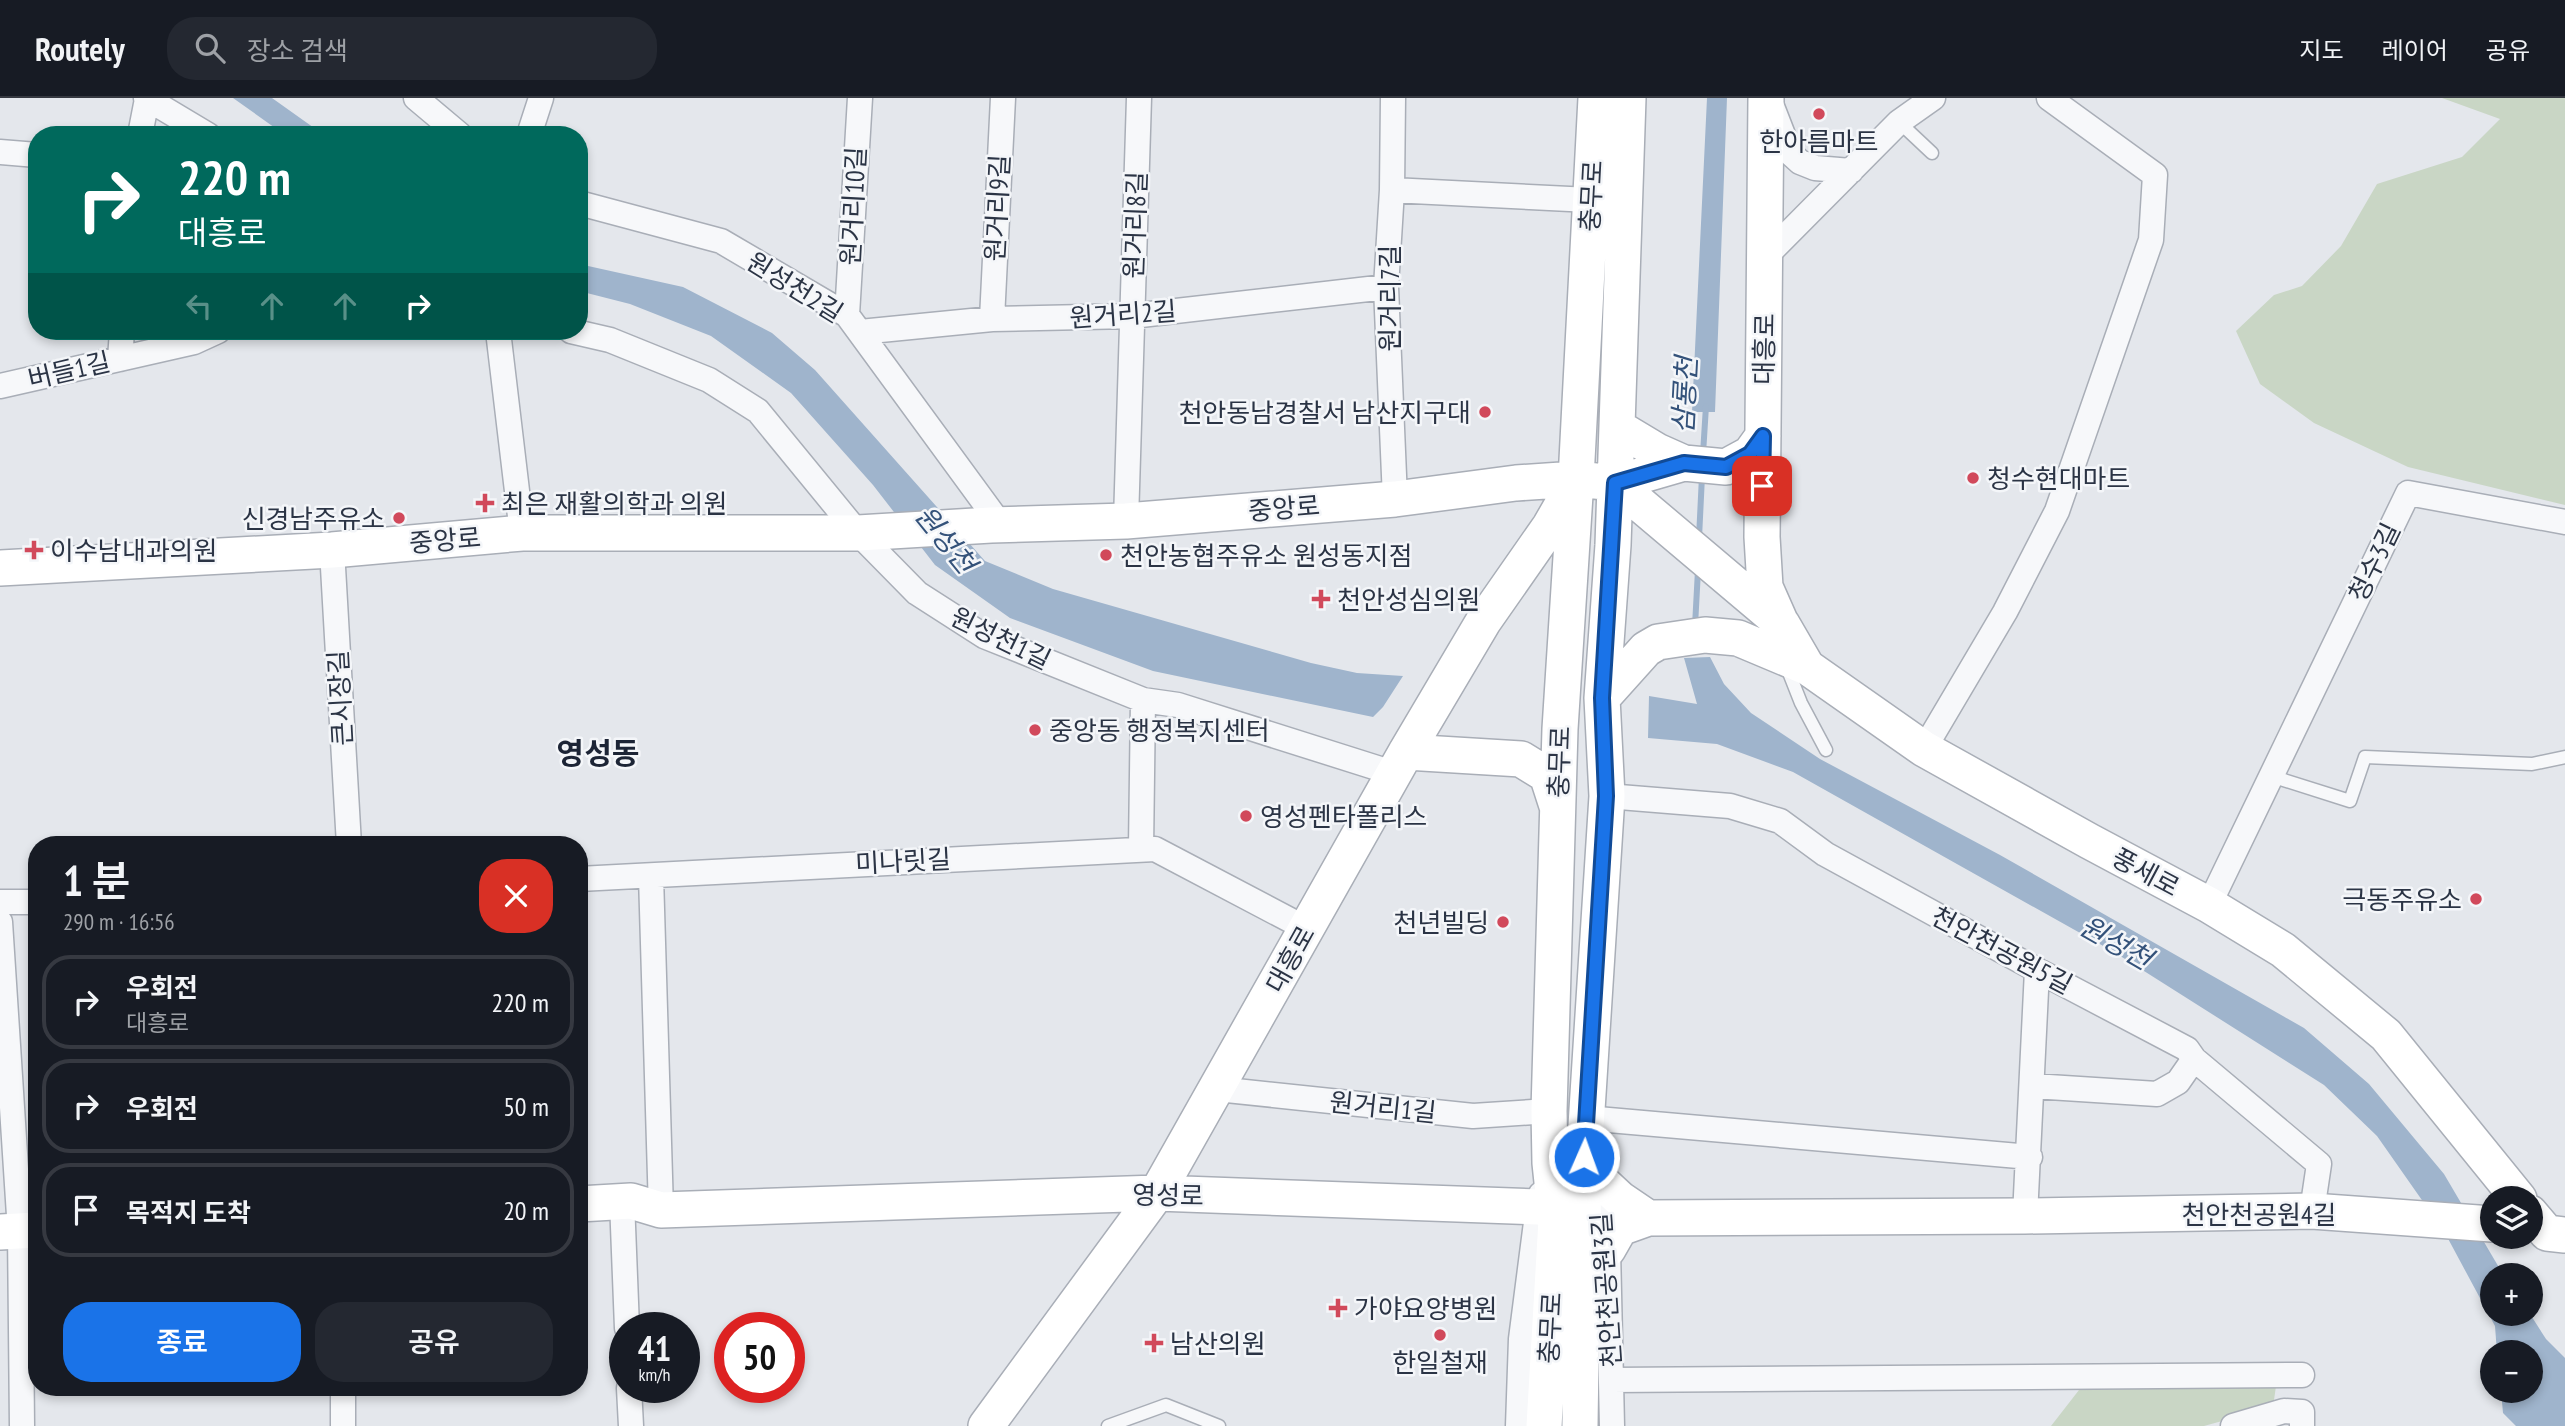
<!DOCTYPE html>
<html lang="ko">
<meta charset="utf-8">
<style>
:root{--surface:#171b24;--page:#242831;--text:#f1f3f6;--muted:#9ea1a6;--line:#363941;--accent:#1a73e8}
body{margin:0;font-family:"PT Sans Narrow","Noto Sans KR",sans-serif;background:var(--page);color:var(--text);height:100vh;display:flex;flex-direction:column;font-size:26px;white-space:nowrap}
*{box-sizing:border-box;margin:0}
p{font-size:23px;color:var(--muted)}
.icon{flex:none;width:38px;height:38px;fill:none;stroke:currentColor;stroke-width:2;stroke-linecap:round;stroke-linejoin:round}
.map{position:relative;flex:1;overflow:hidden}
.side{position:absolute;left:28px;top:738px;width:560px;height:560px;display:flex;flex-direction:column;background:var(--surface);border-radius:28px;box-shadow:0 4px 10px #0003}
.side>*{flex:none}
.banner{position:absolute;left:28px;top:28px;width:560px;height:214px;border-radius:28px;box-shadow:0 4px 10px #0003;background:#00695c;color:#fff;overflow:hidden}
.buttons{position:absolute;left:2480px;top:1088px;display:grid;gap:14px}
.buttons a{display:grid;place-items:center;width:63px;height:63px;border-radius:50%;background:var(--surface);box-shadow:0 4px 10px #0003;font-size:35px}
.speed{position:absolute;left:609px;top:1214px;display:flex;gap:14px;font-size:35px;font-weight:700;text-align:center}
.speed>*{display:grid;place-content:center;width:91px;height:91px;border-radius:50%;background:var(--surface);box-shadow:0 4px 10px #0003;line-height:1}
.speed small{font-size:18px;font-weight:400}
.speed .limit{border:10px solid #d22;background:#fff;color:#111}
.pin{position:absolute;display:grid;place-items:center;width:60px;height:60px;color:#fff;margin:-30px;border-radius:14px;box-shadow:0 4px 10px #0006}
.me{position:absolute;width:77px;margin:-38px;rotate:2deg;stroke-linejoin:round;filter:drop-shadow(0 0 5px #0008)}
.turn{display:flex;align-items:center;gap:24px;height:147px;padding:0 35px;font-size:32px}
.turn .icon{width:91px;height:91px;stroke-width:2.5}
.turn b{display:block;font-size:49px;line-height:60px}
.lanes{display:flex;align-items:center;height:66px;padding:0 35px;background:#0003;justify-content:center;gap:35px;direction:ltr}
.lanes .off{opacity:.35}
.round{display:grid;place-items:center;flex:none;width:74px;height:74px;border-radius:28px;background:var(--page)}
.head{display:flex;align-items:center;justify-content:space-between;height:119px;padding:0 35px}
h1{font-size:42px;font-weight:600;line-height:52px}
.primary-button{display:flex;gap:14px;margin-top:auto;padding:14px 35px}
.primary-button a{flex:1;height:80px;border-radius:28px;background:var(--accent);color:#fff;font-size:28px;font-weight:600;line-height:80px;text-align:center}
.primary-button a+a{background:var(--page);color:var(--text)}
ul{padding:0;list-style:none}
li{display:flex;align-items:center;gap:21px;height:94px;margin:0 14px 10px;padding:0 21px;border:4px solid var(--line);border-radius:28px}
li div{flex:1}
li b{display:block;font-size:26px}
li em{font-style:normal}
header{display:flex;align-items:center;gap:42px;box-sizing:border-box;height:98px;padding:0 35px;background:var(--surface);border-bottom:2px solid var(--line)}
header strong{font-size:33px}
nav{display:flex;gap:38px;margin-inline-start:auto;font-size:24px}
.search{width:490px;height:63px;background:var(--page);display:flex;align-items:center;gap:18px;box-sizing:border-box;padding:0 24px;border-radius:28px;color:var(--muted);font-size:26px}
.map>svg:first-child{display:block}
.green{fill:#c9d6c5}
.water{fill:#9fb4cc}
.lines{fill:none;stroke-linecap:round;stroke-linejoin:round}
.stream{stroke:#9fb4cc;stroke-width:6}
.lane-casing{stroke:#a9aeb7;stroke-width:15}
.street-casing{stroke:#a9aeb7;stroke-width:27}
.secondary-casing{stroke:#a9aeb7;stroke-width:38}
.lane{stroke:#f7f8fa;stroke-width:12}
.street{stroke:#f7f8fa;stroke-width:24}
.secondary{stroke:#fff;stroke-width:35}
.route-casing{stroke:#114b97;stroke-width:18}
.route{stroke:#1a73e8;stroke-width:12}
.poi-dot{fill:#d1495b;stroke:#f4f6f9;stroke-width:2.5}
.labels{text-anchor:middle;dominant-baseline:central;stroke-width:5;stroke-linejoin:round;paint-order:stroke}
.poi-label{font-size:26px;fill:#2b3445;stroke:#f4f6f9;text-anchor:start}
.street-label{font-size:26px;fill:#2b3445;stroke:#f4f6f9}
.water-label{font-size:28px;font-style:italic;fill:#34527a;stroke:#f4f6f9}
.quarter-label{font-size:30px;font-weight:bold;fill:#1d2536;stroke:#f4f6f9}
</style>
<header>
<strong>Routely</strong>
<div class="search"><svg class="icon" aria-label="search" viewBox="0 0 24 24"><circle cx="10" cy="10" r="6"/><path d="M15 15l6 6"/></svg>장소 검색</div>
<nav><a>지도</a><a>레이어</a><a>공유</a></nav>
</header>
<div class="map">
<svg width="2565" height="1328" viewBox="0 0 2565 1328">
<rect width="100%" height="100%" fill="#e4e7ec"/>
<path class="green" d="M2442,0H2565V407L2408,369L2314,325L2260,286L2236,233L2274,197L2302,188L2341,148L2377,86L2462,59L2500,21Z
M2276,1288L2273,1309L2204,1328H2051L2079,1292Z"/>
<path class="water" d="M233,0H272L324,37H285Z
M1707,0H1727L1715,314H1692Z
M579,166L683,189L772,235L815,272L985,463L1053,491L1311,565L1357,575L1403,578L1383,609L1373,619L1153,573L1010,520L935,467L873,387L791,295L711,238L630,206L579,193Z
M1710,559L1724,586L1751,615L1820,661L2000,757L2304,930L2369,986L2444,1076L2504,1178H2492V1216H2530L2546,1241L2565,1260V1328H2516L2503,1315L2501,1293H2530V1255H2497L2495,1228L2445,1135L2377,1038L2324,987L2114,854L1793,674L1717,646L1648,640L1649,598L1697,606L1684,560Z"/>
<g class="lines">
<path class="stream" d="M1703,356L1706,308
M1699,440L1702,378
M1695,528L1698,472"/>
<g class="lane-casing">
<path id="lane" d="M1899,24L1932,55
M1786,567L1801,605L1826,652
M2271,678L2350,703L2365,659L2532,666L2565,659
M1108,1328L1166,1307L1219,1328"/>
</g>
<g class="street-casing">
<path id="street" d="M146,0L208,37
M416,0L460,37
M1393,0L1392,92L1386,189L1395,401
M1771,6L1790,55L1800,64L1815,70L1851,73
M140,37L147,1
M529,37L541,0
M0,54L37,57
M1392,92L1590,102
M579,105L721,143L847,217L1000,426
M1765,159L1899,24L1933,0
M847,217L860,0
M992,221L1003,0
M498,233L522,435
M571,233L610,242L709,282L758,313L858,435L917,495L984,538L1143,602L1178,607L1393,675
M860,234L992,221L1132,218L1386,189
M120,261L122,233
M0,288L194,244L218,233
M1126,423L1139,0
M332,452L349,747
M1924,651L2005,514L2057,413L2151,142L2155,77L2049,0
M1607,698L1730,708L1780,723L1825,756L2037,872L2187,951L2194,961L2319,1066L2312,1113
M1141,751L1143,602
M651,778L661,1112
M579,781L1155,751L1307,831
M0,804H37
M2209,807L2408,395L2565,424
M0,824L20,1133L22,1328
M2033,988L2157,996L2178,984L2194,961
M1217,991L1473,1018L1549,1013
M1586,1020L2030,1059
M1593,1079L1605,1118L1608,1151L1612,1328
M622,1103L627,1230
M2025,1118L2037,872
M1612,1282L2302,1277
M343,1290V1328
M629,1290L631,1328
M1518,1328L1521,1241L1538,1109L1541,1096
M2233,1328L2284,1313L2302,1314V1328"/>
</g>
<g class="secondary-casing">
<path id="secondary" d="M1766,0L1762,439L1765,489L1780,523
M1617,329L1657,353L1684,365
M1615,385L1684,365L1726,369L1750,356L1763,338
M0,470L332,452L522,435H858L991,427L1126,423L1395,401L1516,385L1576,381L1615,385L1782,526L1807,569L1924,651L2089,743L2209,807L2283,852L2386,937L2519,1101
M1602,600L1646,551L1658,544L1705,537L1738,540L1807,569
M1406,654L1521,661L1547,677L1557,708
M1591,1074L1620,1101L1648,1120
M579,1106L631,1103L661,1112L1157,1095L1538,1109
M2530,1115L2547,1135L2565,1137
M0,1134L37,1132
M1608,1151L1620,1130L1648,1120L2025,1118L2312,1113L2492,1126
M986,1328L1157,1095L1406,654L1483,524L1550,428L1573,388
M1544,1328L1556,1122L1550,1065L1549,1013L1560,631L1576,381L1596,0
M1580,1328L1584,1059L1607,698L1602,600L1613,447L1628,0"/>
</g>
<use href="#lane" class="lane"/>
<use href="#street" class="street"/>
<use href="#secondary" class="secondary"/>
</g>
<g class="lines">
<g class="route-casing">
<path id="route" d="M1584,1059L1606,698L1602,600L1615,385L1684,365L1726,369L1750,356L1763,338L1762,388"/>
</g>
<use href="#route" class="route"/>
</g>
<g class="poi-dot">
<circle cx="1819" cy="16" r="7"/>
<circle cx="1485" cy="314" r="7"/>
<circle cx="1973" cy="380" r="7"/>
<path d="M481.5 394.5h7v7h7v7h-7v7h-7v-7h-7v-7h7z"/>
<circle cx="399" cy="420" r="7"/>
<path d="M30.5 441.5h7v7h7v7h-7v7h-7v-7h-7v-7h7z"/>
<circle cx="1106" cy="457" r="7"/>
<path d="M1317.5 490.5h7v7h7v7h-7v7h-7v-7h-7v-7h7z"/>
<circle cx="1035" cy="632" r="7"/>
<circle cx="1246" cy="718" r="7"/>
<circle cx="2476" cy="801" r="7"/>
<circle cx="1503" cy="824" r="7"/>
<path d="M1334.5 1199.5h7v7h7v7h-7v7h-7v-7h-7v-7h7z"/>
<circle cx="1440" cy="1237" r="7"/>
<path d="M1150.5 1234.5h7v7h7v7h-7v7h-7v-7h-7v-7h7z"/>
</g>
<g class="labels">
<g class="poi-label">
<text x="1819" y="43" text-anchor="middle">한아름마트</text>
<text x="1471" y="314" text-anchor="end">천안동남경찰서 남산지구대</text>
<text x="1987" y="380">청수현대마트</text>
<text x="501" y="405">최은 재활의학과 의원</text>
<text x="385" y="420" text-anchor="end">신경남주유소</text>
<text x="50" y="452">이수남내과의원</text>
<text x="1120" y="457">천안농협주유소 원성동지점</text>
<text x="1337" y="501">천안성심의원</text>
<text x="1049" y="632">중앙동 행정복지센터</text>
<text x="1260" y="718">영성펜타폴리스</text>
<text x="2462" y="801" text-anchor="end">극동주유소</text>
<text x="1489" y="824" text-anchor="end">천년빌딩</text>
<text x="1354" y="1210">가야요양병원</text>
<text x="1170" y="1245">남산의원</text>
<text x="1440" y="1264" text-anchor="middle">한일철재</text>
</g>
<g class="street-label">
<text transform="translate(1591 98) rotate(-87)">충무로</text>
<text transform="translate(853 108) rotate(-87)">원거리10길</text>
<text transform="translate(997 110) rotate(-87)">원거리9길</text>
<text transform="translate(1135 127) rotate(-88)">원거리8길</text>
<text transform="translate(795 189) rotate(32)">원성천2길</text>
<text transform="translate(1389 200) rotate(-90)">원거리7길</text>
<text transform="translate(1123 216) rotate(-4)">원거리2길</text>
<text transform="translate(1764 251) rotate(-89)">대흥로</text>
<text transform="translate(69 272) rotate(-13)">버들1길</text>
<text transform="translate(1284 410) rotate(-5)">중앙로</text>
<text transform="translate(445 442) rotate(-5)">중앙로</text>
<text transform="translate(2374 464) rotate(-64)">청수3길</text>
<text transform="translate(1001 540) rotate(26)">원성천1길</text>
<text transform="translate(340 600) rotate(-93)">큰시장길</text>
<text transform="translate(1559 664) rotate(-88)">충무로</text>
<text transform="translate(903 763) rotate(-3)">미나릿길</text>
<text transform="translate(2146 774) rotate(28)">풍세로</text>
<text transform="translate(2002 852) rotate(28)">천안천공원5길</text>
<text transform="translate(1290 861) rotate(-61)">대흥로</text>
<text transform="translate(1383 1009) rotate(6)">원거리1길</text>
<text transform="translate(1168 1097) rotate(1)">영성로</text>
<text x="2259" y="1116">천안천공원4길</text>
<text transform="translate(1606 1192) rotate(-94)">천안천공원3길</text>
<text transform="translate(1550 1230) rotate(-87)">충무로</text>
</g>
<g class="water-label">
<text transform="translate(1684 297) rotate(-87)">삼룡천</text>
<text transform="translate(946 441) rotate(51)">원성천</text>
<text transform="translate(2116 844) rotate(30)">원성천</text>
</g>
<g class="quarter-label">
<text x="598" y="654">영성동</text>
</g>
</g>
</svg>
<div class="buttons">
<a><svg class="icon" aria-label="layers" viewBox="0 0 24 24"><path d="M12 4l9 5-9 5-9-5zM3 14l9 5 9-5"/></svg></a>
<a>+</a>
<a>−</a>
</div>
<div class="speed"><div>41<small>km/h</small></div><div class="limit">50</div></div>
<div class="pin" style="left:1762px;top:388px;background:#d93025"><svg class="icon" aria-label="arrive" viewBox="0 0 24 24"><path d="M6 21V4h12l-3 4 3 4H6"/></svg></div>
<svg class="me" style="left:1584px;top:1059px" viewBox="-20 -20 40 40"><circle r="17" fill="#1a73e8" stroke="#fff" stroke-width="3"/><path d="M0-11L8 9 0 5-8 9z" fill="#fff"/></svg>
<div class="banner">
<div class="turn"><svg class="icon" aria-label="right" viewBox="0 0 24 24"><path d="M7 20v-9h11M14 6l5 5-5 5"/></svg><div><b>220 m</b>대흥로</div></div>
<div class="lanes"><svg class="icon off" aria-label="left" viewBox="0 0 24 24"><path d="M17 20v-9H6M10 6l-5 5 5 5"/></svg><svg class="icon off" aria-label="ahead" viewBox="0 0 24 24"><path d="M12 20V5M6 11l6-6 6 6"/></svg><svg class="icon off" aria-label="ahead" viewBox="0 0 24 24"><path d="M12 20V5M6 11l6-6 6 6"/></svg><svg class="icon" aria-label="right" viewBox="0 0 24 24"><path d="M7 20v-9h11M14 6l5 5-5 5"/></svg></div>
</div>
<section class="side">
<div class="head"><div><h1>1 분</h1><p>290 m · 16:56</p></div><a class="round" style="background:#d93025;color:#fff"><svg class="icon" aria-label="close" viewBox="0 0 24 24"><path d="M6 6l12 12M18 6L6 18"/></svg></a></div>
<ul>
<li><svg class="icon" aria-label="right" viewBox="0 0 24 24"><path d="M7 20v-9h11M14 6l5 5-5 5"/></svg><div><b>우회전</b><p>대흥로</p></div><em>220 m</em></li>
<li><svg class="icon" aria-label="right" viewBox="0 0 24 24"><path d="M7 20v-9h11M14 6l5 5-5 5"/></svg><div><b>우회전</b></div><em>50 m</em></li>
<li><svg class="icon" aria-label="arrive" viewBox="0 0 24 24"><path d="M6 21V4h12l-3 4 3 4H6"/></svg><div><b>목적지 도착</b></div><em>20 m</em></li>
</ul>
<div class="primary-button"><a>종료</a><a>공유</a></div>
</section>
</div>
